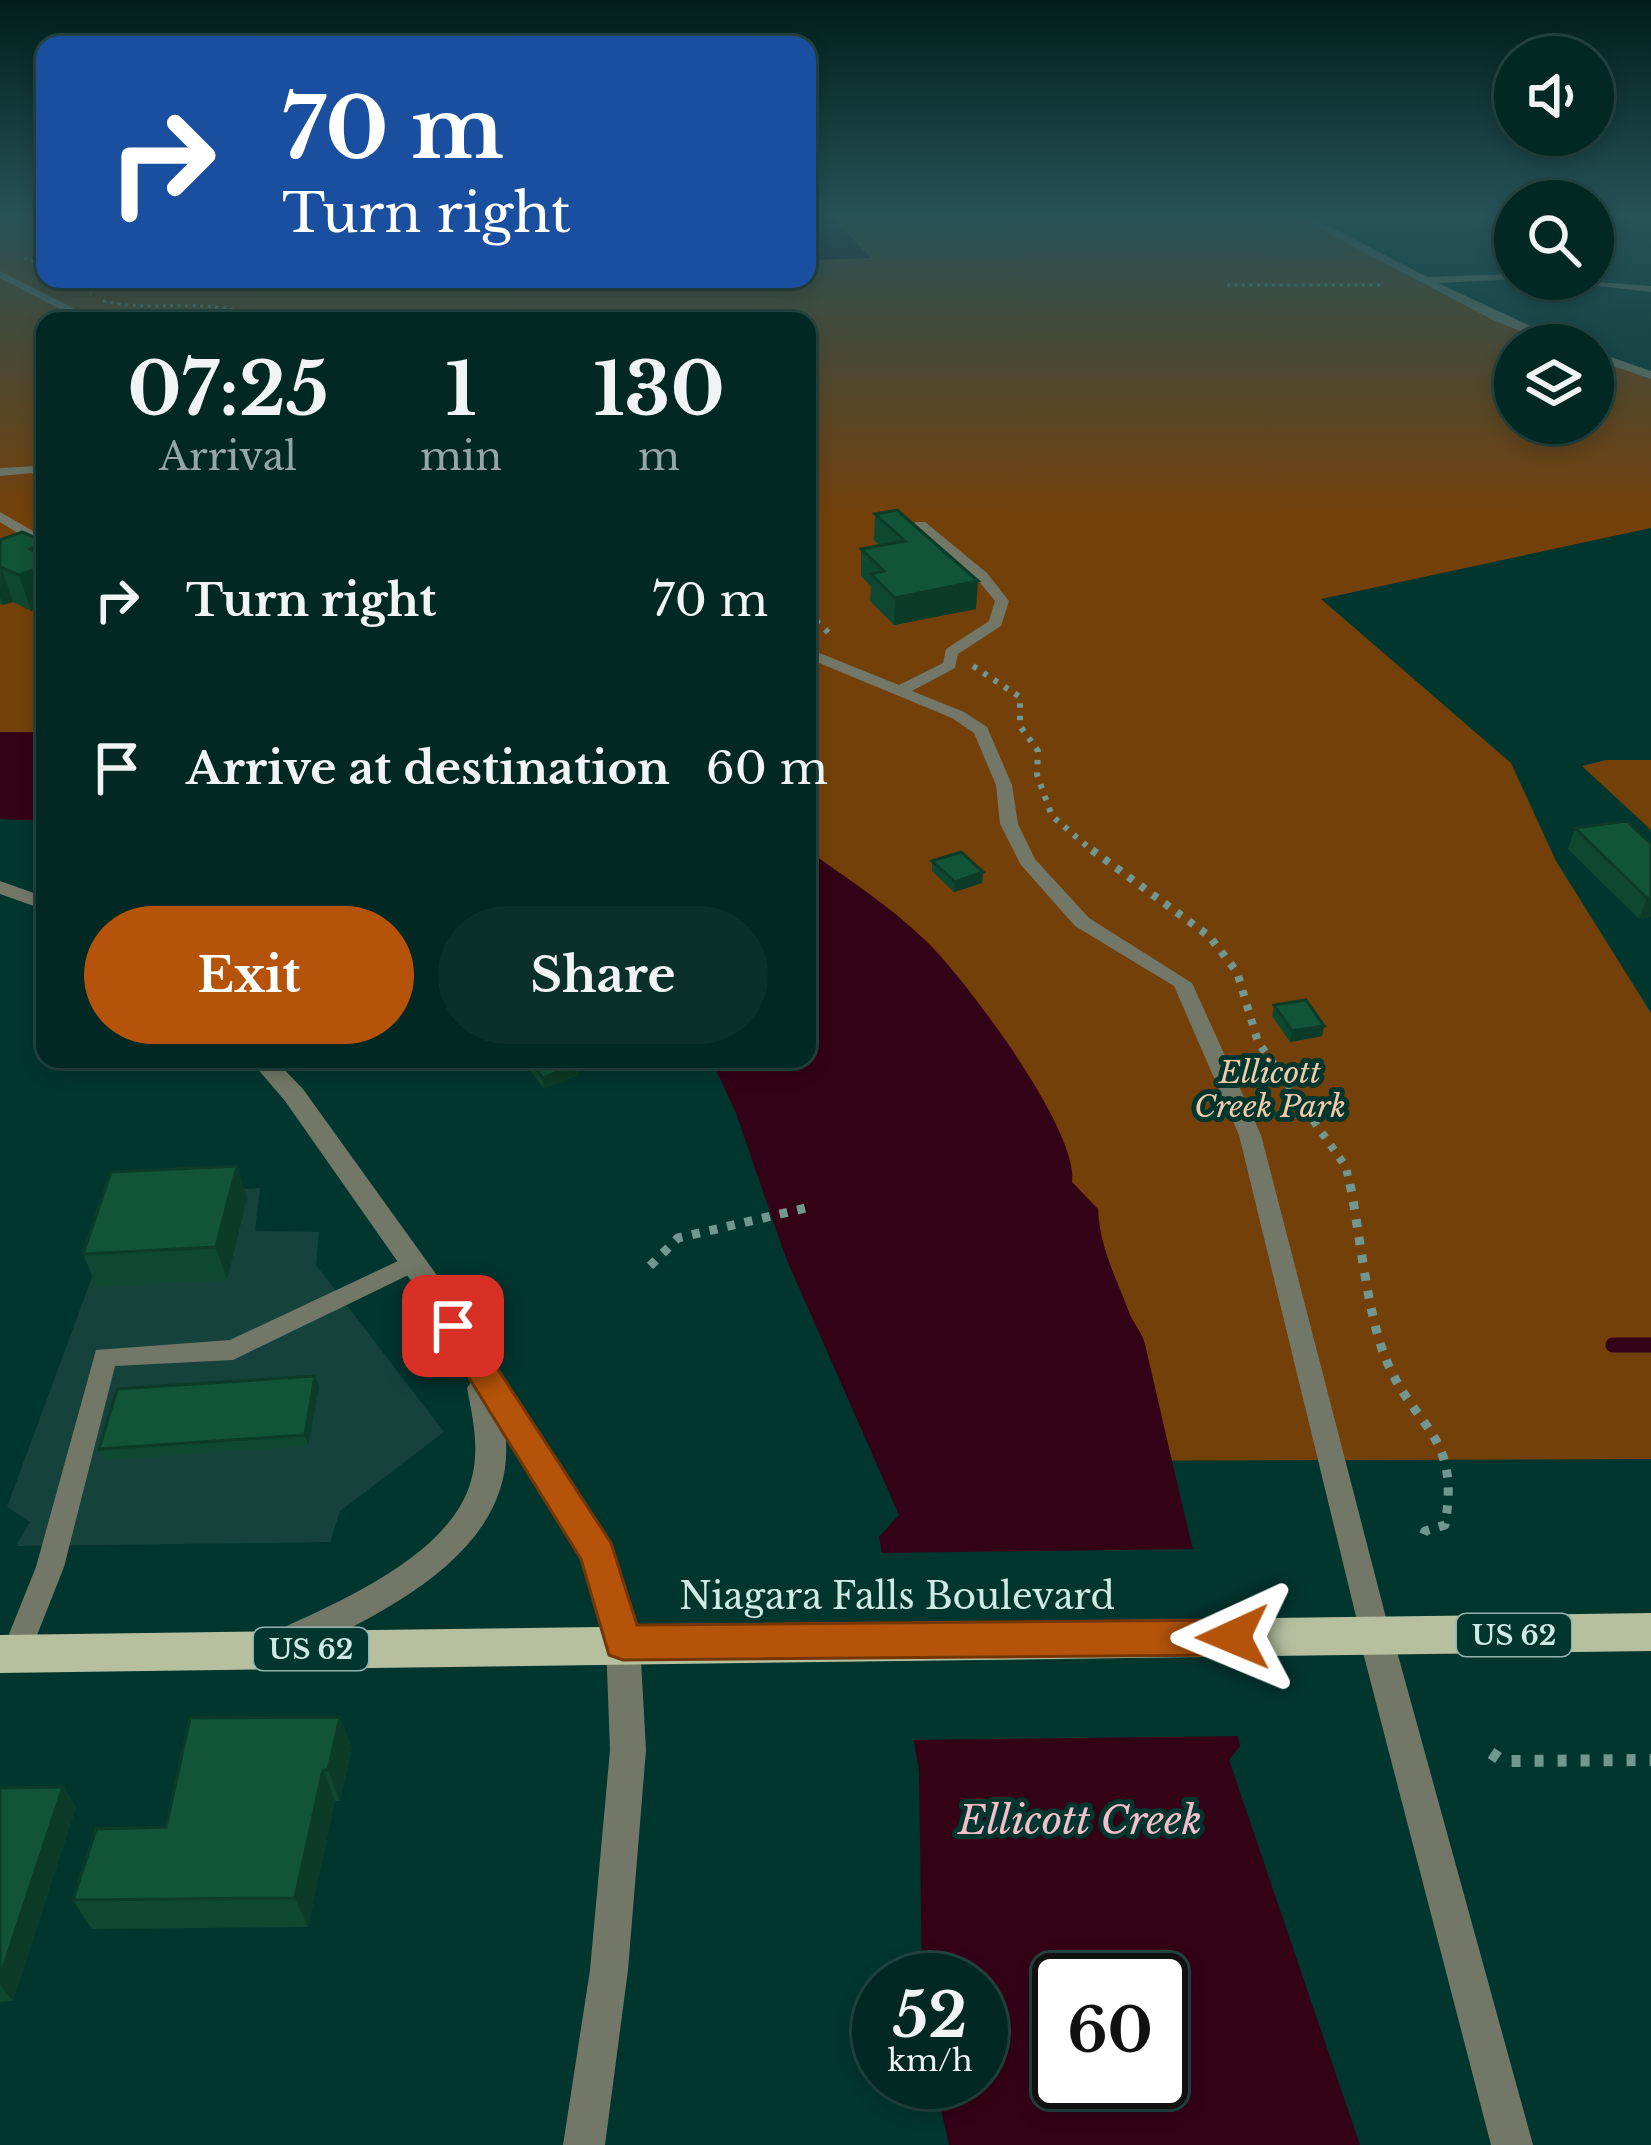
<!DOCTYPE html>
<style>
:root{--surface:#012823;--page:#0b302b;--text:#f1f3f6;--muted:#96a6a6;--line:#234441;--accent:#b45309}
body{margin:0;font-family:"Libre Baskerville",serif;background:var(--page);color:var(--text);height:100vh;display:flex;flex-direction:column;font-size:45px;white-space:nowrap}
*{box-sizing:border-box;margin:0}
p{font-size:39px;color:var(--muted)}
.icon{flex:none;width:66px;height:66px;fill:none;stroke:currentColor;stroke-width:2;stroke-linecap:round;stroke-linejoin:round}
.map{position:relative;flex:1;overflow:hidden}
.details{position:absolute;left:36px;top:312px;width:780px;height:756px;display:flex;flex-direction:column;background:var(--surface);border-radius:24px;box-shadow:0 6px 18px #0003,0 0 0 3px var(--line)}
.details>*{flex:none}
.banner{position:absolute;left:36px;top:36px;width:780px;height:252px;border-radius:24px;box-shadow:0 6px 18px #0003,0 0 0 3px var(--line);background:#1a4fa0;color:#fff;overflow:hidden}
.buttons{position:absolute;left:1494px;top:36px;display:grid;gap:24px}
.buttons a{display:grid;place-items:center;width:120px;height:120px;border-radius:50%;background:var(--surface);box-shadow:0 6px 18px #0003,0 0 0 3px var(--line);font-size:60px}
.speed{position:absolute;left:852px;top:1953px;display:flex;gap:24px;font-size:60px;font-weight:700;text-align:center}
.speed>*{display:grid;place-content:center;width:156px;height:156px;border-radius:50%;background:var(--surface);box-shadow:0 6px 18px #0003,0 0 0 3px var(--line);line-height:1}
.speed small{font-size:30px;font-weight:400}
.speed .limit{border:6px solid #111;border-radius:18px;background:#fff;color:#111}
.pin{position:absolute;display:grid;place-items:center;width:102px;height:102px;color:#fff;margin:-51px;border-radius:24px;box-shadow:0 6px 18px #0006}
.me{position:absolute;width:132px;margin:-66px;rotate:269deg;stroke-linejoin:round;filter:drop-shadow(0 0 9px #0008)}
.turn{display:flex;align-items:center;gap:42px;height:252px;padding:0 48px;font-size:54px}
.turn .icon{width:156px;height:156px;stroke-width:2.5}
.turn b{display:block;font-size:84px;line-height:102px}
.eta{display:flex;justify-content:space-evenly;align-items:center;height:204px;text-align:center}
.eta b{font-size:72px;font-weight:700;line-height:84px}
.button{display:flex;gap:24px;margin-top:auto;padding:24px 48px}
.button a{flex:1;height:138px;border-radius:72px;background:var(--accent);color:#fff;font-size:48px;font-weight:700;line-height:138px;text-align:center}
.button a+a{background:var(--page);color:var(--text)}
ul{padding:0;list-style:none}
li{display:flex;align-items:center;gap:36px;height:168px;padding:0 48px}
li div{flex:1}
li b{display:block;font-size:45px}
li em{font-style:normal}
.map>svg:first-child{display:block}
.built{fill:#15433c}
.green{fill:#73400a}
.water{fill:#340217;fill-rule:evenodd}
.pier{fill:#01362f}
.lines{fill:none;stroke-linecap:round;stroke-linejoin:round}
.stream{stroke:#340217;stroke-width:15}
.river{fill:#340217;fill-rule:evenodd}
.path-far4{stroke:#729791;stroke-width:3;stroke-dasharray:3 4.5;stroke-linecap:butt}
.path-far3{stroke:#729791;stroke-width:6;stroke-dasharray:4.5 8;stroke-linecap:butt}
.path-far2{stroke:#729791;stroke-width:8;stroke-dasharray:6 9;stroke-linecap:butt}
.path-far1{stroke:#729791;stroke-width:9;stroke-dasharray:8 10;stroke-linecap:butt}
.path{stroke:#729791;stroke-width:12;stroke-dasharray:9 14;stroke-linecap:butt}
.service{fill:#727767;fill-rule:evenodd}
.minor{fill:#727767;fill-rule:evenodd}
.tertiary{fill:#727767;fill-rule:evenodd}
.primary{fill:#b6c09f;fill-rule:evenodd}
.wall{fill:#0f4830}
.shaded-wall{fill:#0c3b27}
.building{fill:#115438;stroke:#0c3b27;stroke-width:3}
.route{fill:#b45309;stroke:#753606;stroke-width:3}
.labels{text-anchor:middle;dominant-baseline:central;stroke-width:10;stroke-linejoin:round;paint-order:stroke}
.shield{fill:#01362f;stroke:#93b3ae;stroke-width:3}
.shield-label{font-size:27px;font-weight:bold;fill:#d1e9e4}
.park-label{font-size:30px;font-style:italic;fill:#f3c9a7;stroke:#01362f}
.near-street-label{font-size:36px;fill:#d1e9e4;stroke:#01362f}
.near-water-label{font-size:39px;font-style:italic;fill:#f4bdcc;stroke:#01362f}
</style>
<div class="map">
<svg width="1651" height="2145" viewBox="0 0 1651 2145">
<rect width="100%" height="100%" fill="#01362f"/>
<path class="built" d="M260,1188L255,1231L319,1232L316,1265L444,1432L340,1511L330,1542L16,1546L30,1522L7,1507L121,1199Z"/>
<path class="green" d="M0,215H45V279H807V215H1297L1565,345H1515V423H1593V355L1651,375V528L1321,599L1511,763L1556,861L1651,1013V1459L988,1461L807,892V321H45V749H0Z
M1606,760H1651V830L1582,766Z"/>
<path class="water" d="M807,215H830L871,258L807,260Z
M0,744L45,754V821L0,819Z
M807,850C848,879 890,906 926,941C965,978 1080,1132 1072,1182L1098,1209C1100,1248 1115,1275 1129,1312C1133,1323 1142,1332 1145,1344C1176,1479 1207,1612 1240,1746L1229,1760L1360,2145H949L935,2082H981V1980H922L919,1771L879,1537L899,1515L786,1258L736,1113L711,1059H807ZM1059,1980H1161V2082H1059Z"/>
<path class="pier" d="M1197,1549L1244,1736L907,1740L875,1553Z"/>
<g class="lines">
<path class="stream" d="M1613,1345H1651"/>
<path class="river" d="M0,732H45V766H0Z"/>
<path class="path-far4" d="M24,258L45,266
M73,279L91,294
M1227,285H1382
M103,301C158,314 214,294 265,321"/>
<path class="path-far3" d="M807,612L833,637
M973,666L1020,697V726L1038,751L1037,775L1052,816L1095,853"/>
<path class="path-far2" d="M1092,850L1209,936L1237,972L1258,1042L1346,1167L1350,1187"/>
<path class="path-far1" d="M1350,1184C1360,1234 1367,1312 1385,1357C1414,1430 1461,1432 1445,1525L1425,1531L1421,1540
M650,1266L678,1238L810,1207"/>
<path class="path" d="M1491,1753L1503,1761L1651,1760"/>
<path class="service" d="M0,271L95,319L96,321H83L0,278Z
M37,466L45,471V480L31,473L0,476V468Z
M0,512L33,531L45,525V535L0,562V552L24,537L0,522Z
M915,522H925L987,573L1009,601L1001,626L958,654L955,668L912,691L964,712L987,727L1012,785L1018,824L1035,859L1089,918L1192,983L1261,1135L1391,1637L1386,1646L1376,1650L1366,1646L1361,1637L1239,1135L1174,986L1075,926L1021,865L1000,824L996,785L974,733L952,718L807,658V648L899,685L943,663L946,649L989,621L995,601L977,579L915,528Z
M413,1254L421,1257L425,1263L421,1269L233,1360L115,1366L64,1567L26,1663L16,1667L6,1663L1,1654L36,1567L96,1350L230,1340Z"/>
<path class="minor" d="M1292,214H1306L1427,277L1515,274V279H1519L1438,283L1571,345H1554L1493,320Z
M1559,279L1651,286V292L1565,282Z
M1593,351L1651,371V379L1593,359Z"/>
<path class="tertiary" d="M0,881L45,897V910L0,894Z
M249,1059H274L303,1089L441,1281L614,1554L640,1643L646,1750L628,1970L605,2145H563L590,1970L610,1750L606,1643L583,1558L505,1431C521,1550 384,1612 298,1654L286,1658L274,1654L269,1643L274,1632C338,1602 450,1556 471,1481C480,1450 473,1419 467,1388L473,1379L421,1295L285,1101Z
M1376,1622L1388,1626L1393,1637L1533,2145H1491L1359,1637L1364,1626Z"/>
<path class="primary" d="M1651,1613V1651L0,1673V1635Z"/>
</g>
<path class="wall" d="M875,514L976,609L894,625L870,601L871,586L861,576V549L880,546L874,540Z
M0,540L45,542V605L31,611L13,602L3,605L0,604Z
M1575,828L1651,844V917L1639,919L1568,849Z
M932,861L983,872L982,883L954,892L932,871Z
M1274,1005L1324,1026L1322,1036L1290,1042L1272,1016Z
M528,1059L577,1064L579,1075L544,1089L530,1070Z
M237,1166L247,1198L227,1280L97,1287L83,1254Z
M319,1387L308,1446L105,1460L99,1449Z
M340,1717L352,1748L340,1801H335L308,1927L92,1929L73,1900L166,1827Z
M63,1787L76,1807L13,2001L0,2002V1788Z"/>
<path class="shaded-wall" d="M45,544V605L31,611L19,575L30,549Z
M1,566L13,602L3,605L0,597Z
M978,581L976,609L894,625L895,598Z
M983,872L982,883L954,892L955,882Z
M1647,898H1651V917L1639,919Z
M1324,1026L1322,1036L1290,1042L1292,1031Z
M577,1064L579,1075L544,1089L543,1078Z
M237,1166L247,1198L227,1280L216,1247Z
M315,1376L319,1387L308,1446L305,1435Z
M340,1717L352,1748L340,1801L328,1770Z
M323,1770L335,1801L308,1927L295,1898Z
M63,1787L76,1807L13,2001L0,1985V1977Z"/>
<path class="building" d="M897,510L978,581L895,598L871,574L884,571L861,549L905,541L875,514Z
M22,532L45,542L30,549L45,557V566L19,575L0,567V540Z
M1627,821L1651,844V898H1647L1575,828Z
M961,852L983,872L955,882L932,861Z
M1306,1000L1324,1026L1292,1031L1274,1005Z
M528,1059H573L577,1064L543,1078Z
M237,1166L216,1247L83,1254L111,1172Z
M315,1376L305,1435L99,1449L117,1389Z
M340,1717L328,1770H323L295,1898L73,1900L96,1829L166,1827L190,1718Z
M63,1787L0,1977V1788Z"/>
<linearGradient id="sky" x2="0" y2="1"><stop stop-color="#011e1a"/><stop offset="0.42" stop-color="#275258"/><stop offset="1" stop-color="#275258" stop-opacity="0"/></linearGradient>
<rect width="1651" height="515" fill="url(#sky)"/>
<path class="route" d="M453,1313L464,1317L611,1543L637,1625L1233,1620L1247,1625L1252,1637L1247,1650L1233,1655L623,1660L609,1655L581,1559L437,1326Z"/>
<g class="labels">
<g class="shield">
<rect x="1457" y="1614" width="114" height="42" rx="9"/>
<rect x="254" y="1628" width="114" height="42" rx="9"/>
</g>
<g class="shield-label">
<text x="1514" y="1635">US 62</text>
<text x="311" y="1649">US 62</text>
</g>
<g class="park-label">
<text x="1270" y="1072">Ellicott<tspan x="1270" dy="34">Creek Park</tspan></text>
</g>
<g class="near-street-label">
<text x="897" y="1596">Niagara Falls Boulevard</text>
</g>
<g class="near-water-label">
<text x="1080" y="1820">Ellicott Creek</text>
</g>
</g>
</svg>
<div class="buttons">
<a><svg class="icon" aria-label="sound" viewBox="0 0 24 24"><path d="M4 9h4l5-4v14l-5-4H4zM17 9q2 3 0 6"/></svg></a>
<a><svg class="icon" aria-label="search" viewBox="0 0 24 24"><circle cx="10" cy="10" r="6"/><path d="M15 15l6 6"/></svg></a>
<a><svg class="icon" aria-label="layers" viewBox="0 0 24 24"><path d="M12 4l9 5-9 5-9-5zM3 14l9 5 9-5"/></svg></a>
</div>
<div class="speed"><div>52<small>km/h</small></div><div class="limit">60</div></div>
<div class="pin" style="left:453px;top:1326px;background:#d93025"><svg class="icon" aria-label="arrive" viewBox="0 0 24 24"><path d="M6 21V4h12l-3 4 3 4H6"/></svg></div>
<svg class="me" style="left:1233px;top:1637px" viewBox="-20 -20 40 40"><path d="M0-17L14 15 0 8-14 15z" fill="#b45309" stroke="#fff" stroke-width="4"/></svg>
<div class="banner">
<div class="turn"><svg class="icon" aria-label="right" viewBox="0 0 24 24"><path d="M7 20v-9h11M14 6l5 5-5 5"/></svg><div><b>70 m</b>Turn right</div></div>
</div>
<section class="details">
<div class="eta">
<div><b>07:25</b><p>Arrival</p></div>
<div><b>1</b><p>min</p></div>
<div><b>130</b><p>m</p></div>
</div>
<ul>
<li><svg class="icon" aria-label="right" viewBox="0 0 24 24"><path d="M7 20v-9h11M14 6l5 5-5 5"/></svg><div><b>Turn right</b></div><em>70 m</em></li>
<li><svg class="icon" aria-label="arrive" viewBox="0 0 24 24"><path d="M6 21V4h12l-3 4 3 4H6"/></svg><div><b>Arrive at destination</b></div><em>60 m</em></li>
</ul>
<div class="button"><a>Exit</a><a>Share</a></div>
</section>
</div>
